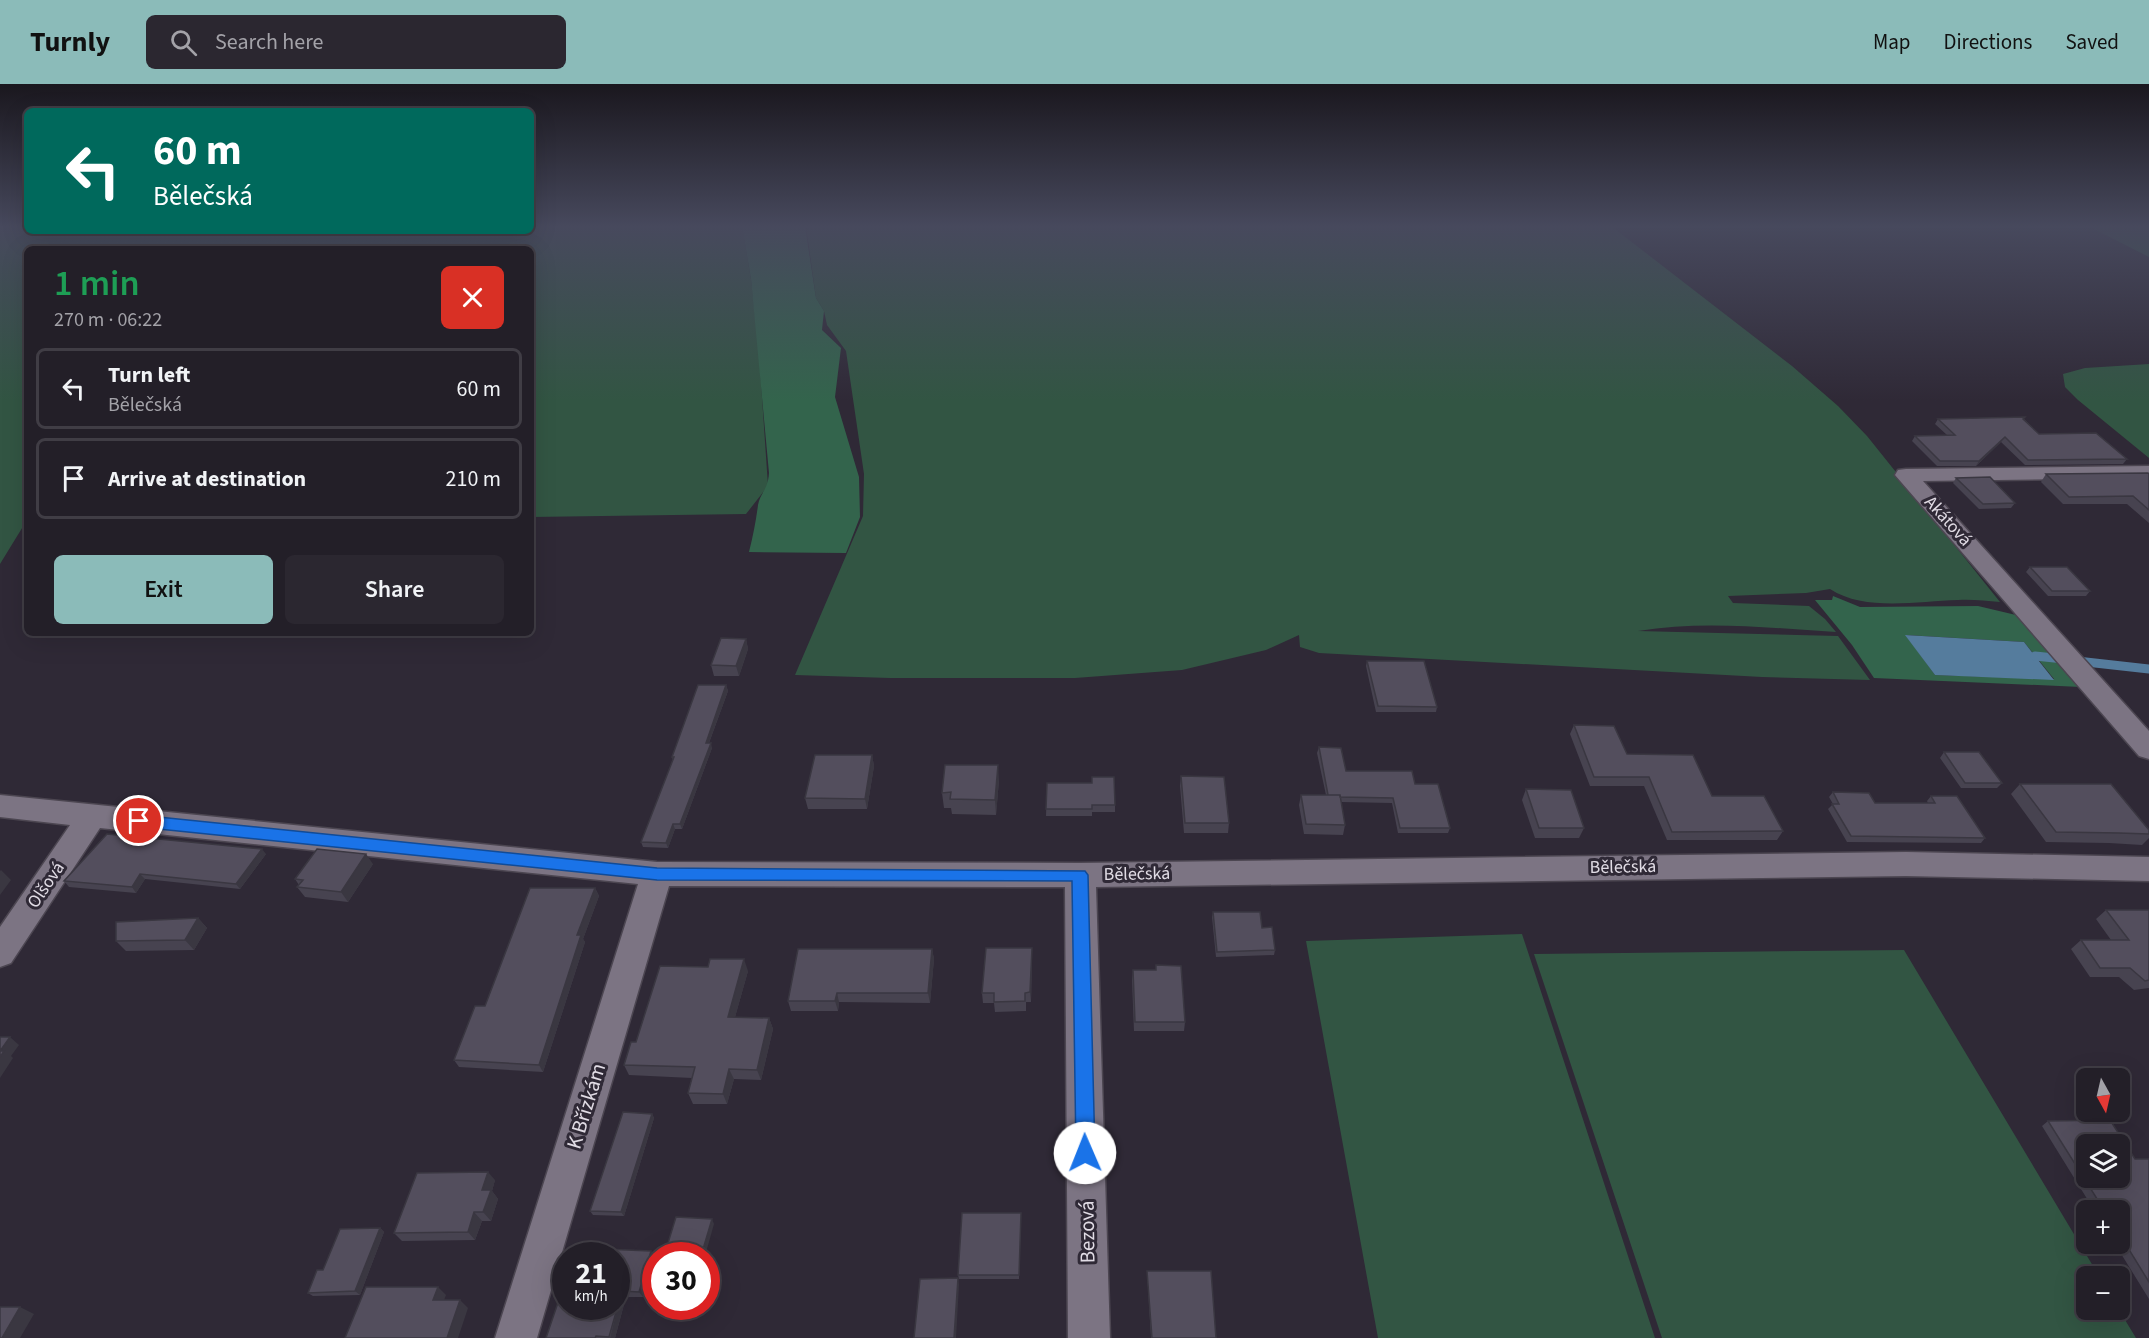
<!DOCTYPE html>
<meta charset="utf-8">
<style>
:root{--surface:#231f28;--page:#2b2730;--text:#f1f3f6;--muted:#a3a2a8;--line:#403d45;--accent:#8bbbb9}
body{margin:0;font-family:"Source Sans 3",sans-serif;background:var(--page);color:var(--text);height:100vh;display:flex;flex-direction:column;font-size:22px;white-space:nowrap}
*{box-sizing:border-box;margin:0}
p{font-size:20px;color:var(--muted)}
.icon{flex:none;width:33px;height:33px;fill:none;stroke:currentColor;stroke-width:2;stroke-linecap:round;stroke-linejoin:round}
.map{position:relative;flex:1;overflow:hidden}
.side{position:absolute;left:24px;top:162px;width:510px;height:390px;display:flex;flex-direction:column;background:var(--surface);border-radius:9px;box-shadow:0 6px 24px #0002,0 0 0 2px var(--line)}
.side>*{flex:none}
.guide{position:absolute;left:24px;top:24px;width:510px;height:126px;border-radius:9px;box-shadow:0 6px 24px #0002,0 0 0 2px var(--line);background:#00695c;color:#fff;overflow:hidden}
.needle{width:39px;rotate:172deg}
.buttons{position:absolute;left:2076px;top:984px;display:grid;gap:12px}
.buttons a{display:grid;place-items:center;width:54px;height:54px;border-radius:9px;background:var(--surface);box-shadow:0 6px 24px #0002,0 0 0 2px var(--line);font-size:30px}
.speed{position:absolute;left:552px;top:1158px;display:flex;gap:12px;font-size:30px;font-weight:700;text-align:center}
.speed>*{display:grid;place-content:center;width:78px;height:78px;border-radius:50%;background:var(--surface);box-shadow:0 6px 24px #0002,0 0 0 2px var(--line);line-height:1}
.speed small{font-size:15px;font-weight:400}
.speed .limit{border:9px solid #d22;background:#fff;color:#111}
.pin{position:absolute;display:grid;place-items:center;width:51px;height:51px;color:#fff;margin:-26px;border:3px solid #fff;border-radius:50%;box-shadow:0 2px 6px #0007}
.me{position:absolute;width:66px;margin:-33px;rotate:359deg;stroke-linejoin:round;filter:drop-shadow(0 0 4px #0008)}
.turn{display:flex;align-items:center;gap:21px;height:126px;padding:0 30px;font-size:27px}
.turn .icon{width:78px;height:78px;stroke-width:2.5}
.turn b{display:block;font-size:42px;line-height:51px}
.round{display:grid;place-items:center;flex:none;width:63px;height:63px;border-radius:9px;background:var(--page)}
.summary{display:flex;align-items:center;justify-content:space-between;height:102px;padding:0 30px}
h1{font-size:36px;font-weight:600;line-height:45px;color:#1e9e55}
.cta{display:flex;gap:12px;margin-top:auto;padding:12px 30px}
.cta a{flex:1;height:69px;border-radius:9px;background:var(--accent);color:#111;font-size:24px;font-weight:600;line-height:69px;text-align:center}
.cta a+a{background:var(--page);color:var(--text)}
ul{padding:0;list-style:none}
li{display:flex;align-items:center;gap:18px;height:81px;margin:0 12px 9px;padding:0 18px;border:3px solid var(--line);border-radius:9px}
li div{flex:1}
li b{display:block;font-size:22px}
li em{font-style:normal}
header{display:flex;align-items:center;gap:36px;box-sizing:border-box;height:84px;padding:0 30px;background:var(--accent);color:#111}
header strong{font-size:28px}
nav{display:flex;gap:33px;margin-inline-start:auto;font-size:21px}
.search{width:420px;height:54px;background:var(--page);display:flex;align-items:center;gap:15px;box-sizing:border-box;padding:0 21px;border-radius:9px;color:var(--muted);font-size:22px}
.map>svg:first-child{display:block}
.green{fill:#325543}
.forest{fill:#33644c;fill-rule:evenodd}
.water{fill:#557c9d}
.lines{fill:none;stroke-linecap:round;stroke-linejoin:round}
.stream{stroke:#557c9d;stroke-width:9}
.street-casing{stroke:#4c4651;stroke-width:3}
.street{fill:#7c7483;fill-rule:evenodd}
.wall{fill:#474350}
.shaded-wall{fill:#3a3741}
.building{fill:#534e5d;stroke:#3a3741;stroke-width:1.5;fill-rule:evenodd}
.route{fill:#1a73e8;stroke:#114b97;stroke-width:1.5}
.labels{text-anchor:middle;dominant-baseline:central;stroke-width:6;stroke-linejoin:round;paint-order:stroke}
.street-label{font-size:18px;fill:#e1dce5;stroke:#2f2936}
.near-street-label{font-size:21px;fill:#e1dce5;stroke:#2f2936}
</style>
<header>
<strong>Turnly</strong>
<div class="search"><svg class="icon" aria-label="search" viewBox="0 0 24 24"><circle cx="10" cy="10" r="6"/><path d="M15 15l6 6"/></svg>Search here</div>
<nav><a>Map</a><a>Directions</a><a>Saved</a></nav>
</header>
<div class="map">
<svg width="2149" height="1254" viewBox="0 0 2149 1254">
<rect width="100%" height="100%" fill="#2f2936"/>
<path class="green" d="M0,142H27V147H531V142H742L751,195L759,269L768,402L746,430L531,433V165H27V436L0,480Z
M806,142H1611L1792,282L1838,322L1867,352L2000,518C1986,517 1972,515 1958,516C1918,517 1865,528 1830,505L1806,509L1728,512L1733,519L1809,522L1825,535L1836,548C1770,544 1703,536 1638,547L1838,552L1870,596L1762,593L1319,569L1300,563L1299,551L1266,566L1182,586L1075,594H890L795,591L863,432L864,390L846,267L827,241L824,227L816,214Z
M2088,142H2149V173Z
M2149,280V374L2078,316L2065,303L2063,290L2085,284Z
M1522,850L1655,1254H1378L1306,857Z
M1904,866L2099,1192H2086V1226H2119L2136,1254H1662L1534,870Z"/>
<path class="forest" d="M742,142H805L816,214L824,227L822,246L841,264L835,313L859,393L860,433L846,469L749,468C753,452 756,437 758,421C760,409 768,406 769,389L751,195Z
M1833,512L1860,523L1978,522L2016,531L2081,603L1874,594L1852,561L1815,516H1832ZM1906,551L2024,558L2054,595L1935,591Z"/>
<path class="water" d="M1905,551L2024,558L2054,596L1935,591Z"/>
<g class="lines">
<path class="stream" d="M2035,572L2064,575
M2077,577L2149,585"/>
<g class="street-casing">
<path id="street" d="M2149,382V394L1923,397L2149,647V675L2139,672L1895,391L1898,386L1906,385Z
M0,711L657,778L1080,779L1906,768L2149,773V797L1906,792L1096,803L1110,1254H1068L1065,803L669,802L537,1254H495L638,800L100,744L11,879L0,883V843L70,741L0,733Z"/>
</g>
<use href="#street" class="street"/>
</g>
<path class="wall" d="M1938,335H2024L2039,350L2127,375L2123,380L2025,381L2001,358L1976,382H1937L1912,357L1915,352L1947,351L1935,340Z
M2046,390H2149V439L2127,420H2063L2041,398Z
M1956,394L2015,419L2011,424L1979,425L1953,399Z
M2030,483L2090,507L2086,512H2048L2026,488Z
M746,555L748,565L739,592H714L711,581Z
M1367,577L1437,623L1436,628H1376L1366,582Z
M726,601L728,607L709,659L712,664L682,745H675L668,764L643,763L641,758L673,676L672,673Z
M1574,641L1627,670L1783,747L1777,756H1667L1644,702H1590L1570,650Z
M1319,663L1346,687L1415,700L1450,744L1448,749H1398L1392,719L1341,718L1345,741L1343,751L1304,750L1299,721L1301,711H1326L1317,669Z
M1944,668L2002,699L1997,704H1961L1940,674Z
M872,671L874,682L867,725H808L805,714Z
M1181,692L1229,739L1228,749H1184L1180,702Z
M999,696L996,731L952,730L951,724H944L942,709Z
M1047,699L1115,721V728H1092V732H1046Z
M2020,700L2149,746V754L2142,761L2109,759L2046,758L2011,710Z
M1526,705L1584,744L1579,754H1535L1522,716Z
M1833,708L1875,719H1928L1927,717L1931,712L1985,754L1981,759L1847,758L1828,725L1833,720L1829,713Z
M266,770L240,805L145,795L136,809L69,803L64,797Z
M373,780L348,818L305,813L297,803L299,801L295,795Z
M595,804L599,812L583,855L585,858L543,988L459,983L454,976L485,922Z
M2106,826H2149V904L2134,906L2119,893H2090L2071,865L2081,856H2111L2096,835Z
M1213,828L1262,844L1275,866L1274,871L1216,873L1212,833Z
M198,834L207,844L194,866L126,867L116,857Z
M932,865L934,875L930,919L839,918L838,927H791L788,917Z
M1032,874L1031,918H1026V927L995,928L994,919H983L982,909Z
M1133,886L1185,938L1184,947H1134L1132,896Z
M748,887L735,933L769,934L773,945L761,996L734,995L727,1020H693L688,1009L692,994L629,991L624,981L636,958Z
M652,1030L654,1034L624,1132L593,1131L590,1127Z
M2048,1037L2135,1075H2149V1215L2115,1160H2120V1126H2094L2042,1042Z
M495,1096L492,1107L498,1115L491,1137H482L475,1156L402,1157L394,1149Z
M1021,1133L1019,1195H959L958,1191Z
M380,1144L384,1148L360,1211L313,1212L308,1209L323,1186Z
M616,1172H654L643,1213H626L615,1254H546L566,1222Z
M1147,1187L1216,1254H1151Z"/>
<path class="shaded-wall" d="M2005,353L2001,358L1976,382L1979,377Z
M746,555L748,565L739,592L736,582Z
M726,601L728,607L707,664L706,659Z
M711,659L712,664L682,745L680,740Z
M872,671L874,682L867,725L865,715Z
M998,681L999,696L996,731L995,716Z
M673,740L675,745L668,764L666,759Z
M262,765L266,770L240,805L236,800Z
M366,770L373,780L348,818L341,808Z
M1,786L11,796L0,811V787Z
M140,790L145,795L136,809L132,803Z
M595,804L599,812L583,855L585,858L543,988L539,981L577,851Z
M198,834L207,844L194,866L185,856Z
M1032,864V874L1031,918L1030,908Z
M932,865L934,875L930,919L928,909Z
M744,875L748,887L732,944L728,933Z
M837,909L839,918L838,927L835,917Z
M769,934L773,945L761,996L757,986Z
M10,953L19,961L11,972L13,974L0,994V967Z
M729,985L734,995L727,1020L723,1010Z
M652,1030L654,1034L624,1132L621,1128Z
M488,1088L495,1096L492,1107L498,1115L491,1137L483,1128L482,1106Z
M474,1128L482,1137L475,1156L468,1148Z
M712,1135L714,1140L705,1172H701Z
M380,1144L384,1148L360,1211L355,1207Z
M651,1167L654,1172L643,1213L639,1208Z
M958,1194L959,1201L956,1254H954Z
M438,1203L446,1211L441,1224L433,1216Z
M622,1207L626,1213L615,1254H610Z
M460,1216L468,1224L458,1254H447Z
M20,1223L34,1230L20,1254H2Z"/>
<path class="building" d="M2025,333L2023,335L2039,350L2096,349L2127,375L2028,376L2005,353L1979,377H1940L1915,352L1955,351L1938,335Z
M2148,389L2149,390V426L2133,412L2069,413L2046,390Z
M1990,393L2015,419L1983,420L1956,394Z
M2030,483H2067L2090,507H2052Z
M721,554L746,555L736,582L711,581Z
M1367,577H1424L1437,623L1378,622Z
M698,601H726L706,659H711L680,740H673L666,759L641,758L674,673H672Z
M1574,641L1614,642L1627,670L1693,671L1712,712H1764L1783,747L1672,748L1649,693H1594Z
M1319,663L1341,664L1346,687H1412L1415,700H1438L1450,744H1400L1393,714L1340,713V711H1328Z
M1944,668H1979L2002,699H1965Z
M815,671H872L865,715L805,714Z
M945,681H998L995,716L950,715L951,708L942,709Z
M1181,692L1224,693L1229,739H1185Z
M1092,693H1114L1115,721H1092V725H1046L1047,699H1092Z
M2020,700H2111L2149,746V750L2119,749L2056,748Z
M1526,705L1571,706L1584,744H1539Z
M1833,708L1869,709L1875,719H1935L1931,712H1957L1985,754L1851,752L1832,720H1839Z
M1301,711H1340L1345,741L1306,740Z
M107,750L262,765L236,800L140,790L132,803L64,797Z
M317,765L366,770L341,808L297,803L303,796L295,795Z
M530,804H595L577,851H581L539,981L454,976L475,922H485Z
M2106,826H2149V896L2145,897L2130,884H2100L2081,856H2129Z
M1213,828H1260L1262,844L1272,843L1275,866L1217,868Z
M198,834L185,856L116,857V838Z
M986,864H1032L1030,908L1025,909V917L994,918V909H982Z
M798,865H932L928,909H837L835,917H788Z
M710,875H744L728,933L769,934L757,986L729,985L723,1010L688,1009L695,983L624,981L631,958H636L660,882L708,883Z
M1156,881L1181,882L1185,938H1135L1133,886H1156Z
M0,953H10L0,967H4L0,973Z
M623,1028L652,1030L621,1128L590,1127Z
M2110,1036L2135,1075H2149V1198L2120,1151V1126H2104L2048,1037ZM2086,1060H2120V1094H2086Z
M488,1088L482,1106H491L483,1128H474L468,1148L394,1149L417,1089Z
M962,1129H1021L1019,1191H958Z
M676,1133L712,1135L701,1172H664Z
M380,1144L355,1207L308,1209L317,1186H323L340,1145Z
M603,1165L651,1167L639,1208L622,1207L609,1253L596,1252L595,1254H546L566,1195V1222H616V1172H601Z
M1147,1187H1211L1216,1254H1152Z
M958,1194L954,1254H914L920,1195Z
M366,1203H438L433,1216H460L447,1254H345Z
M0,1223H20L2,1254H0Z"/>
<linearGradient id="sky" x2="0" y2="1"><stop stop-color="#1a171e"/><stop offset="0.45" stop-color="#47495d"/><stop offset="1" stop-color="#47495d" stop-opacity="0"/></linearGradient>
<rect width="2149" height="317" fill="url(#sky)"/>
<path class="route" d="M139,731L657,784L1085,787L1088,791L1095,1069L1092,1075L1085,1078L1079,1075L1076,1069L1072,797L657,796L139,743L134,741L132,737L134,733Z"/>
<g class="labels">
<g class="street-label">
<text transform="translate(1948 437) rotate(48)">Akátová</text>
<text transform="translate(1623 783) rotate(-1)">Bělečská</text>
<text transform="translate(1137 790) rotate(-1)">Bělečská</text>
<text transform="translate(46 801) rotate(-56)">Olšová</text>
</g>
<g class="near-street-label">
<text transform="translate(586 1022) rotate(-73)">K Břízkám</text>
<text transform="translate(1087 1148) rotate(-91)">Bezová</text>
</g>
</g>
</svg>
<div class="buttons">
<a><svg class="needle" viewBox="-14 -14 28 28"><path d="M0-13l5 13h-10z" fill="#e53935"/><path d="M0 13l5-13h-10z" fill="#a3a2a8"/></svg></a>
<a><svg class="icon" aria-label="layers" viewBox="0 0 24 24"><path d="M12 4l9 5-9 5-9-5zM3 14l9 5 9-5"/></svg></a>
<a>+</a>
<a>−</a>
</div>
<div class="speed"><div>21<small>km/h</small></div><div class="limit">30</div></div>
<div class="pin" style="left:139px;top:737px;background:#d93025"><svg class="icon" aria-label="arrive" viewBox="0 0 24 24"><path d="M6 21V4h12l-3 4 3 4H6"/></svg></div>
<svg class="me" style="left:1085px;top:1069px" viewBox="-20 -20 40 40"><circle r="19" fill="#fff"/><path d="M0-13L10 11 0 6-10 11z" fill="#1a73e8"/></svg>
<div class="guide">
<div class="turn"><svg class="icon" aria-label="left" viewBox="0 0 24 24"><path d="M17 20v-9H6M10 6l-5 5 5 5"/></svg><div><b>60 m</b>Bělečská</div></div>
</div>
<section class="side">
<div class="summary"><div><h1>1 min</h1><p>270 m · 06:22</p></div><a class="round" style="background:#d93025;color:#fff"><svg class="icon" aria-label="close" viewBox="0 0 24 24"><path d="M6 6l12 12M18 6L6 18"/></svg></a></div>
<ul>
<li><svg class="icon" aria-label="left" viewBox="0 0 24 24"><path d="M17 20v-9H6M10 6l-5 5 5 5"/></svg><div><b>Turn left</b><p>Bělečská</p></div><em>60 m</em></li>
<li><svg class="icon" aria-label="arrive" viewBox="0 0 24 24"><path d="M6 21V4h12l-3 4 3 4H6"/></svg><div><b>Arrive at destination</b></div><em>210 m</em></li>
</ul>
<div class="cta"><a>Exit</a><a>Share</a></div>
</section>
</div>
